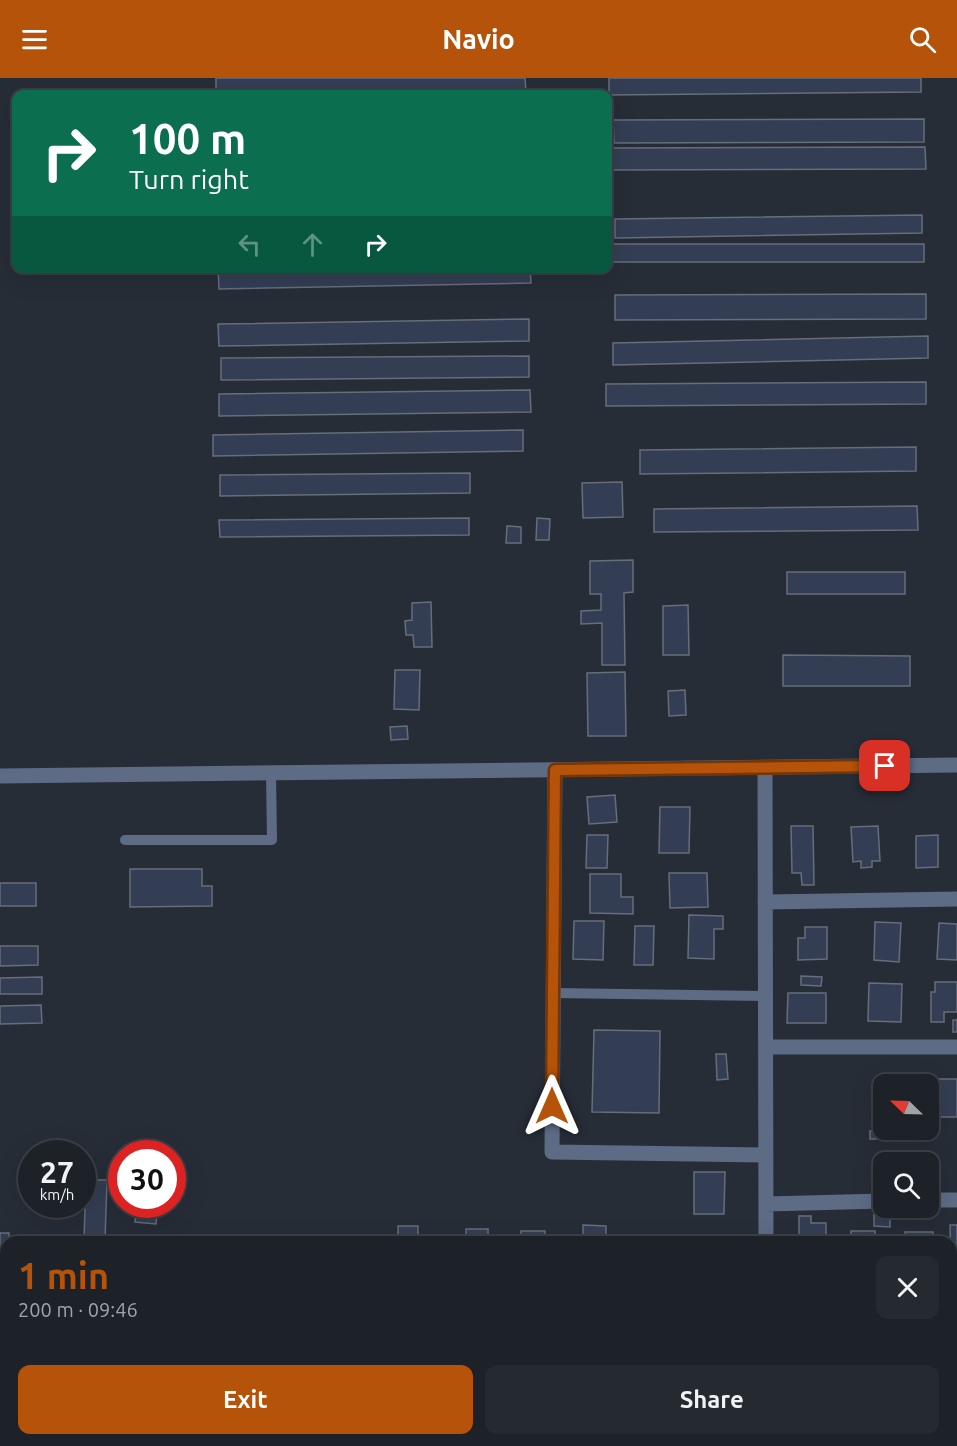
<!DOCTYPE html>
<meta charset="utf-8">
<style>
:root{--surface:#1d2229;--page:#252a31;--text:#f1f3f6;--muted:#a0a4a8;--line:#3b3f46;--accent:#b45309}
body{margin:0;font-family:Ubuntu,sans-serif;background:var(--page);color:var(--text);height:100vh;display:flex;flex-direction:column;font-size:22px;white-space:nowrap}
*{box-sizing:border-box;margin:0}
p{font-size:20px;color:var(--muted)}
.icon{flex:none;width:33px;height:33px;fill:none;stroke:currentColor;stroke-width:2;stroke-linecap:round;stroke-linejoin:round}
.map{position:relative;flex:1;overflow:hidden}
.sheet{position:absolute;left:0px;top:1158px;width:957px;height:210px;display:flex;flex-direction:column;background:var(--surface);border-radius:18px 18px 0 0;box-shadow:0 6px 24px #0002,0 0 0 2px var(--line)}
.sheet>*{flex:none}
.guide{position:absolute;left:12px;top:12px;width:600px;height:183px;border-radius:12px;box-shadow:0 6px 24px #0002,0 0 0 2px var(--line);background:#0b6e4f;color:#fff;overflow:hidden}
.needle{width:39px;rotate:293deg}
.tools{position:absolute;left:873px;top:996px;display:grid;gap:12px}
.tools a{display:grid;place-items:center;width:66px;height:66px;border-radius:12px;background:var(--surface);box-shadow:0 6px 24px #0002,0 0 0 2px var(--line);font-size:30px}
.speed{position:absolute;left:18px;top:1062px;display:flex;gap:12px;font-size:30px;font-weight:700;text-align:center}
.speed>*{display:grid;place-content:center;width:78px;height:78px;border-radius:50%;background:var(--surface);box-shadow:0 6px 24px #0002,0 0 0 2px var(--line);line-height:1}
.speed small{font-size:15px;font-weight:400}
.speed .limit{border:9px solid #d22;background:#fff;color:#111}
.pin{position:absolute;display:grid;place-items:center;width:51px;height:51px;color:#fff;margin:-26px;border-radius:12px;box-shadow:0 3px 9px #0006}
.me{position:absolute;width:66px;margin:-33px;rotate:0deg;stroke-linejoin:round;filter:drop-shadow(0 0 4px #0008)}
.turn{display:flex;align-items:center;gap:21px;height:126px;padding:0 18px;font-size:27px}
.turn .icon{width:78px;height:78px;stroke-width:2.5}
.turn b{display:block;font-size:42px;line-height:51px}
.lanes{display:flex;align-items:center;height:57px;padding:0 18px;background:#0003;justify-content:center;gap:30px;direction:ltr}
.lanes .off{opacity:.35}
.round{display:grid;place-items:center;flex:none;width:63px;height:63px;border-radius:12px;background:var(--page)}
.overview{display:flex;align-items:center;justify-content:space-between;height:102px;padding:0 18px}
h1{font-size:36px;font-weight:600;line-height:45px;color:var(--accent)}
.primary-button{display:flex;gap:12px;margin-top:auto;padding:12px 18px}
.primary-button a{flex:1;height:69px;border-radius:12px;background:var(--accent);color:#fff;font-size:24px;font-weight:600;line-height:69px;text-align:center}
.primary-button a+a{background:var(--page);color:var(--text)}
header{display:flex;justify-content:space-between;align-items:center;height:78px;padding:0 18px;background:var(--accent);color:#fff;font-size:27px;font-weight:600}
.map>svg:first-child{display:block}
.building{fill:#333e54;stroke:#676d79;stroke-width:1.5}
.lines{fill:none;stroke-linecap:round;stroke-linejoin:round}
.service{stroke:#5d6b85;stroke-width:10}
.minor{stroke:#5d6b85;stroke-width:15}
.tertiary{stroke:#5d6b85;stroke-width:15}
.route-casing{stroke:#753606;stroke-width:15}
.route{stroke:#b45309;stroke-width:10}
</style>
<header><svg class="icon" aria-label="menu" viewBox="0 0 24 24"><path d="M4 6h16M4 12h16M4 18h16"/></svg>Navio<svg class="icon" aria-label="search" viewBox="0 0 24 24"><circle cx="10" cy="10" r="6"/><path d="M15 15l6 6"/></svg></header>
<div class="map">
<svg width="957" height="1368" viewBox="0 0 957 1368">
<rect width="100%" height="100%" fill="#272d37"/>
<path class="building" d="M216,0H525L526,14L216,16Z
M609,0H921V14L609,17Z
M924,41V64L614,65L613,42Z
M925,69L926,91L613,92V70Z
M922,137V155L615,160V141Z
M613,166H924V184H613Z
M218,190H530L531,205L219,211Z
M926,216V241L615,242V217Z
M529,241V263L219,268L218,246Z
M928,258V280L613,287V265Z
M529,278V299L221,302V280Z
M926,304V326L606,328V306Z
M530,312L531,334L219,338V316Z
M523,352V373L213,378V357Z
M916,369V393L640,396V372Z
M470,395V415L220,418V397Z
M622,404L623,439L583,440L582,405Z
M917,428L918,452L654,454V431Z
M469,440V457L220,459L219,442Z
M537,440L550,441L549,462H536Z
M507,448L521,449V465H506Z
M633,482V514L624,515L625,587H602V545L581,546V533L601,532V516H590V483Z
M787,494H905V516H787Z
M431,524L432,569H414L413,557H406L405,543L412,542V525Z
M688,527L689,577H663V528Z
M783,577L910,578V608H783Z
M395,592H420L419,632L394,631Z
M625,594L626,658H588L587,595Z
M685,612L686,637L669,638L668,613Z
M407,648L408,661L391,662L390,649Z
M615,717L617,744L589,746L587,719Z
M660,729H690L689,775H659Z
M791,748H813L814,807H802L801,795H792Z
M878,748L880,783H872V789L861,790V783L853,784L851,749Z
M587,757H608L607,790H586Z
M938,757V789L916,790V758Z
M130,791H202V808H212V828L130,829Z
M669,795H707L708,829L670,830Z
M590,796H621V819H633V836L590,835Z
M0,805H36V828H0Z
M689,837L723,838V851H714V881L688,880Z
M574,843H604L603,882L573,881Z
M875,844L901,845L899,884L874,882Z
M939,845L957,846V882L937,881Z
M635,848H654L653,887H634Z
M805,849H827V881L798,882V860H805Z
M0,868H38V887L0,888Z
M801,898L822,899L821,908L801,907Z
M42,899V916H0V900Z
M935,904H957V934H944V944H931V914H935Z
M869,905L902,906L901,944L868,943Z
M788,915H826V945H787Z
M41,927L42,945L0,946V928Z
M953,942H957V954H953Z
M594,952L660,953L659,1035L592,1034Z
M716,976H726L728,1001L717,1002Z
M936,1001H957V1039H937Z
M876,1003L900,1004V1006H884V1037H875Z
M890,1052V1061H870V1053Z
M694,1094H725L724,1136H694Z
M30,1101H32V1126H44V1128H28Z
M86,1102H107L105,1162L84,1161Z
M137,1126H158L156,1146L135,1144Z
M874,1136H890V1149L874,1148Z
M799,1138H811V1145H826V1164H799Z
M583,1147L606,1148V1164H583Z
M950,1147H957V1191H951Z
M398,1148H418V1164H398Z
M466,1151H488V1164H466Z
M521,1153H545V1164H521Z
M851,1153H875V1164H851Z
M905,1154H933V1164H905Z
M0,1155H9V1164H6V1189H0Z
M953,1213H957V1246H953Z
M951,1293H957V1326L951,1327Z
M951,1342H957V1368H946V1362H951Z
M5,1346L6,1362H30V1368H6Z
M62,1362H85V1368H62Z
M164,1362H187V1368H164Z
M220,1362H244V1368H220Z
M281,1362H303V1368H281Z
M474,1362H496V1364H474Z
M538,1362H558V1368H537Z
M588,1362H610V1368H588Z
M647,1362H670L669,1368H647Z
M799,1362H832V1368H799Z"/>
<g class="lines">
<path class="service" d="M125,762H272L271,695
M553,915L766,918
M0,1335H6"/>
<path class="minor" d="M765,690L766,1164
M555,692L552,1074L766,1077
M765,824L957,821
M766,969H957
M928,1122H957
M766,1126L884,1123
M951,1274H957
M138,1362V1368
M767,1362V1368
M926,1362V1368"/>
<path class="tertiary" d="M0,698L957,687"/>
</g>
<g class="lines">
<g class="route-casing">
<path id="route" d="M552,1028L555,692L885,688"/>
</g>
<use href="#route" class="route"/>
</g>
</svg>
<div class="tools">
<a><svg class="needle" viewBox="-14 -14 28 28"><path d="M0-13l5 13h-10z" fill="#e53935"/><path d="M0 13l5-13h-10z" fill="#a0a4a8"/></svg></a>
<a><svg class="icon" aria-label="search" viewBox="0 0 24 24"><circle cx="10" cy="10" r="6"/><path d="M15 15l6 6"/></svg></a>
</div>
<div class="speed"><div>27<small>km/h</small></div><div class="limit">30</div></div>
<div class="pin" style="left:885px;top:688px;background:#d93025"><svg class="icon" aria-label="arrive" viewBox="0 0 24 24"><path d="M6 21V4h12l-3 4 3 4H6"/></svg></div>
<svg class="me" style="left:552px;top:1028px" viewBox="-20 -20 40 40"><path d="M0-17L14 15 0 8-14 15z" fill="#b45309" stroke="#fff" stroke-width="4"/></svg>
<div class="guide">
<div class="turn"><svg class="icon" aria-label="right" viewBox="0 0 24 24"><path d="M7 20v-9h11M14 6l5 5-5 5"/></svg><div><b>100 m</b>Turn right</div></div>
<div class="lanes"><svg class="icon off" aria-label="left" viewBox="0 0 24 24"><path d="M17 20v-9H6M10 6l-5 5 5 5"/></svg><svg class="icon off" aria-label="ahead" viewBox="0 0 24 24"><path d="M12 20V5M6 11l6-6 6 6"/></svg><svg class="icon" aria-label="right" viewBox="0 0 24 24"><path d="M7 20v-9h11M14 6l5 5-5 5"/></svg></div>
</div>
<section class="sheet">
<div class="overview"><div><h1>1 min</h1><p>200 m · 09:46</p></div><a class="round"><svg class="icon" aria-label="close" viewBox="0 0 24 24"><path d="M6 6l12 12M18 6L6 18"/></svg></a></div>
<div class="primary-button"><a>Exit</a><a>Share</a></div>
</section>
</div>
